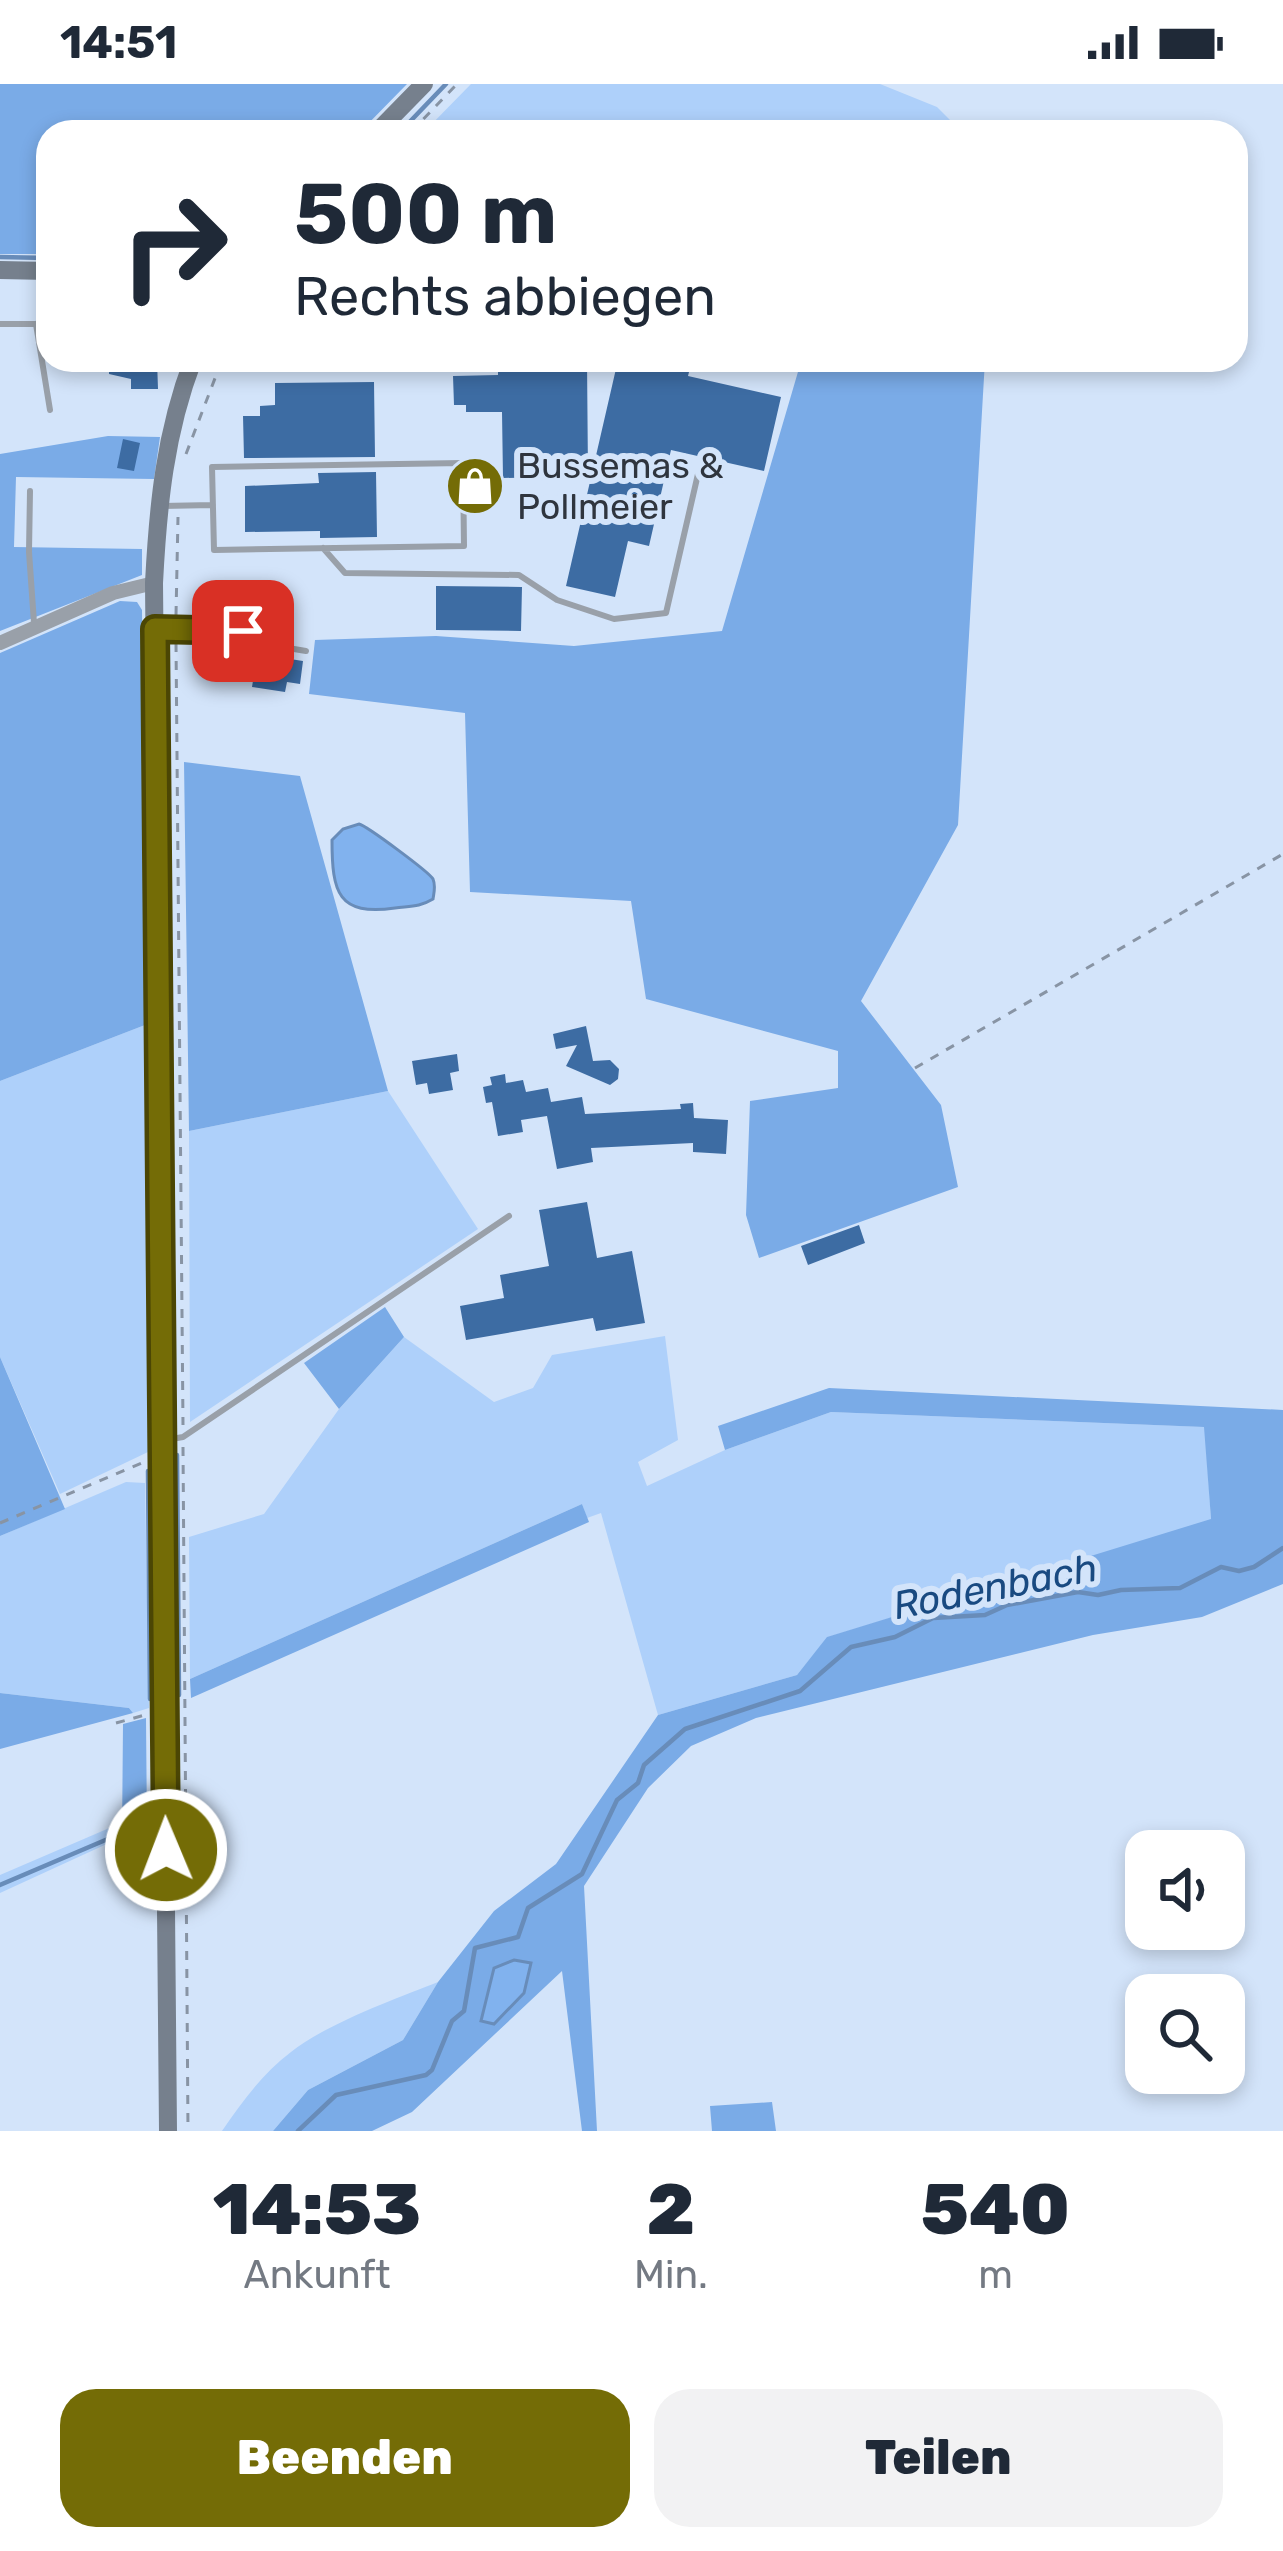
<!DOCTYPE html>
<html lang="de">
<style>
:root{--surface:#fff;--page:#f2f2f3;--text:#1f2937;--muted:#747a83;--accent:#746c06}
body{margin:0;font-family:Rubik,sans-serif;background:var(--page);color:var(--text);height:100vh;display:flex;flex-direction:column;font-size:45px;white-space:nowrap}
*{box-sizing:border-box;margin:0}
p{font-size:39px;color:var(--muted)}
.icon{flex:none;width:66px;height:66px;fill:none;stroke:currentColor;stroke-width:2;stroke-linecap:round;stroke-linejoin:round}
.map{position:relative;height:2047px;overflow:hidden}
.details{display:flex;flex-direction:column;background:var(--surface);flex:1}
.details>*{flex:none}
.guide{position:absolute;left:36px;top:36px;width:1212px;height:252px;border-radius:36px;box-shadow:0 6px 18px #0003;background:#fff;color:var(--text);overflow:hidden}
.tools{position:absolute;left:1125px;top:1746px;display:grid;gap:24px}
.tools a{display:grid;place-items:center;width:120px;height:120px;border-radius:24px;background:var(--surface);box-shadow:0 6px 18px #0003;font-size:60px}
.pin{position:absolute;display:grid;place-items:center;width:102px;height:102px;color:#fff;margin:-51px;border-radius:24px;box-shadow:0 6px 18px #0006}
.me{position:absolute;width:132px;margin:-66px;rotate:359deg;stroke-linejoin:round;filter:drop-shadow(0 0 9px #0008)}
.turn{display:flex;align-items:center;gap:42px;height:252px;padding:0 60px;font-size:54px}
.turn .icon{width:156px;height:156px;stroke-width:2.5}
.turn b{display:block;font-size:84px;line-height:102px}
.eta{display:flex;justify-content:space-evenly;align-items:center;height:204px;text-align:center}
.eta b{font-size:72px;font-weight:800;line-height:84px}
.cta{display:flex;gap:24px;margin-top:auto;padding:24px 60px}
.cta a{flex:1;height:138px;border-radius:36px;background:var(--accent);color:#fff;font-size:48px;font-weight:800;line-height:138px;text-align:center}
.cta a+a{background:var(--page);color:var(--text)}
.status{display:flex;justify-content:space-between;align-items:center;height:84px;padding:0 60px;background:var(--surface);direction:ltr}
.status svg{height:33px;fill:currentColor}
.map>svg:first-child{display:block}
.green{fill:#aed0fa}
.forest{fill:#7aabe7}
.water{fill:#81b2ee;stroke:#688cb9;stroke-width:3}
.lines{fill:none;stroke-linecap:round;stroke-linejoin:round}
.stream{stroke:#688cb9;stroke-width:4.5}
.building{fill:#3d6ca3}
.path{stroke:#8894a4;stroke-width:3;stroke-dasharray:9 9;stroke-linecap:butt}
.lane{stroke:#99a0a9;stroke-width:6}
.street{stroke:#99a0a9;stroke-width:14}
.secondary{stroke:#76808d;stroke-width:18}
.route-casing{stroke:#4b4604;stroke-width:30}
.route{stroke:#746c06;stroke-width:21}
.labels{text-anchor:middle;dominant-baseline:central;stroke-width:12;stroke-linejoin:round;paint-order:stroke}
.poi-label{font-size:36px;fill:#2f353e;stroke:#d3e4fa;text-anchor:start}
.water-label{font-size:39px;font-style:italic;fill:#194a81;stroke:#d3e4fa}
</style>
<div class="status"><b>14:51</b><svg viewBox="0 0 49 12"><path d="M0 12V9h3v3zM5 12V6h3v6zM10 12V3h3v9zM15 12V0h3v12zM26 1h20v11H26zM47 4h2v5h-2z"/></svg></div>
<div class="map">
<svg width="1283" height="2047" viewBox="0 0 1283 2047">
<rect width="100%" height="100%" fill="#d3e4fa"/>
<path class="green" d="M471,0H880L937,23L955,41L953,48H424Z
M145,941L148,1368L60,1410L0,1273V997Z
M388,1007L478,1145L190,1338L189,1047Z
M665,1252L678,1356L638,1378L647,1402L725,1366L831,1328L1205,1343L1211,1436L828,1553L797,1591L658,1631L601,1429L587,1434L582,1420L190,1595L189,1453L264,1430L339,1325L404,1253L494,1318L533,1304L552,1271Z
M126,1398L145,1399L149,1624L133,1629L129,1624L0,1609V1452Z
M121,1739L122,1753L0,1809V1791Z
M438,1898L403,1956L308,2006L273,2047H222C242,2018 262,1990 291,1968C324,1941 397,1914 438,1898Z"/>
<path class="forest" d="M0,0H407L360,48H48V170H0Z
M782,276H985L958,741L861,917L941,1021L958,1103L759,1174L746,1131L750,1017L838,1004V967L646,915L631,817L470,808L465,629L309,610L315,556L436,552L574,562L722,547L800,281Z
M108,352L160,353L154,395L16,393L14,463L142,465V491L0,547V370Z
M120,517L137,518L142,526L145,941L0,997V569Z
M184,678L300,692L388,1007L189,1047Z
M385,1223L404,1253L339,1325L304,1279Z
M0,1273L65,1425L0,1452Z
M829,1304L1283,1326V1500L1202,1533L1093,1551L756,1634L691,1662L648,1704L584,1802L597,2047H582L562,1887L412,2028L372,2047H273L308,2006L403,1956L438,1898L494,1827L556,1780L658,1631L797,1591L827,1553L1211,1435L1204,1343L831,1328L725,1366L718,1342Z
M582,1420L589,1438L191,1614L190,1595Z
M0,1609L129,1624L133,1629L0,1665Z
M146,1634L147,1745L122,1753L123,1640Z
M772,2018L776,2047H712L710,2022Z"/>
<path class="water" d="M359,740C367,742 429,788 433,795C436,802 434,808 433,815C420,823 410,822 395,824C338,832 332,809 332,756L343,745Z
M514,1876L531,1879L524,1909L494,1940L481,1937L494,1884Z"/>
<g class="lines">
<path class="stream" d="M400,48L446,0
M0,173L48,174
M177,1371L179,1611
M148,1387L150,1615
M0,1801L143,1740
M298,2047L336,2011L426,1991L432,1986L452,1937L464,1927L475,1864L518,1853L528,1824L582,1790L617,1716L638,1699L644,1681L685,1645L800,1607L851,1563L895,1553L933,1534L985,1531L1007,1521L1078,1508L1098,1511L1121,1506L1180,1504L1221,1483L1239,1487L1254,1483L1283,1464"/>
</g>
<path class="building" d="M109,276H157L158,305H131V295L109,290Z
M498,276H587L588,392L503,394L502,328H466V321H454L453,292L498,291Z
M618,276H692L688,292L781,313L764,387L671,366L649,462L628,457L615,513L566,502Z
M374,298L375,373L244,374L243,332H260V322L275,321V299Z
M123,355L140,359L134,387L117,384Z
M376,388L377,453L320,454V447L245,448V402L319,399L318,389Z
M436,502L522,503L521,547L436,546Z
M264,517L279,518V549H264Z
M290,575L303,577L300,600L287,598L285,608L252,603L256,578L289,583Z
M586,942L593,977L610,976L619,985L618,995L610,1001L566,982L577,961L556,965L553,950Z
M457,970L459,987L450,989L453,1006L429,1010L427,999L416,1001L412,977Z
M505,990L506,999L523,996L526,1008L548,1004L551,1018L582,1013L585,1030L681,1025L680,1020L693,1019L694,1034L728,1036L726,1070L693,1068V1059L591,1064L593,1078L557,1085L547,1032L521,1036L523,1048L498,1052L492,1018L486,1019L483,1003L492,1001L490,993Z
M587,1118L597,1174L632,1167L645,1239L596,1247L593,1234L466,1256L460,1222L504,1214L500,1191L549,1182L539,1126Z
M859,1141L865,1159L808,1181L801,1162Z"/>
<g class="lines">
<path class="path" d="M411,48L457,0
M186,370L222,276
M176,531L178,433
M176,559L183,1341
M915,984L1283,770
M183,1363L188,2047
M0,1439L142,1379
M116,1639L145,1631"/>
<path class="lane" d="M0,240H36L48,233
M36,240L50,326
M463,379L464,462L214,466L212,383Z
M30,407L29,468L34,539
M162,422L213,421
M323,464L345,489L519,491L557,516L614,535L666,529L698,390
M158,545L243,547L270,561L306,567
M166,1356L183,1353L509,1132"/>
<path class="street" d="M0,559L113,509L154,499"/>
<path class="secondary" d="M377,48L424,0
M0,186L48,187
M168,2047L154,499C158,421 165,349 193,276"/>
</g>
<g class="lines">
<g class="route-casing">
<path id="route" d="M166,1766L155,545L243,547"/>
</g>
<use href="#route" class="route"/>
</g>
<defs>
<g id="shop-disc" transform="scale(3)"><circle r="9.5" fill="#746c06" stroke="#d3e4fa"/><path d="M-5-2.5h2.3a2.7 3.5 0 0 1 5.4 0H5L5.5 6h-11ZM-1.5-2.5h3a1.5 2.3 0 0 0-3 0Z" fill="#fff"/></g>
</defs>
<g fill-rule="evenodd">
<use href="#shop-disc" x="475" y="402"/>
</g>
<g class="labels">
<g class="poi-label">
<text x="517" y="381">Bussemas &amp;<tspan x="517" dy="41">Pollmeier</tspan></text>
</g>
<g class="water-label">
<text transform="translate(995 1503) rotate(-11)">Rodenbach</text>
</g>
</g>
</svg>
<div class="tools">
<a><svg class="icon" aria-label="sound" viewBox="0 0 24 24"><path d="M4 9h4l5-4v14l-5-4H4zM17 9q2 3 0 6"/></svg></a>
<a><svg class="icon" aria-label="search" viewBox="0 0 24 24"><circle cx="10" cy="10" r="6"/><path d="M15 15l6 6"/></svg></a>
</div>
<div class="pin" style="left:243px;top:547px;background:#d93025"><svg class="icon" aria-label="arrive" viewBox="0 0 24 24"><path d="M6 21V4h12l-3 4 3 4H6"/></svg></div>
<svg class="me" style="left:166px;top:1766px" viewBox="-20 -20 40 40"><circle r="17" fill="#746c06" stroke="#fff" stroke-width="3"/><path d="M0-11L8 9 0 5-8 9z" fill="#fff"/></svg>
<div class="guide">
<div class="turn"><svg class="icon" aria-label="right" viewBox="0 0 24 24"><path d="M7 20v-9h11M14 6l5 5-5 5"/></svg><div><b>500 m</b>Rechts abbiegen</div></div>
</div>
</div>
<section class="details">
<div class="eta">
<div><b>14:53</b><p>Ankunft</p></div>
<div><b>2</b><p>Min.</p></div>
<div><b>540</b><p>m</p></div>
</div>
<div class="cta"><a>Beenden</a><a>Teilen</a></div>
</section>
